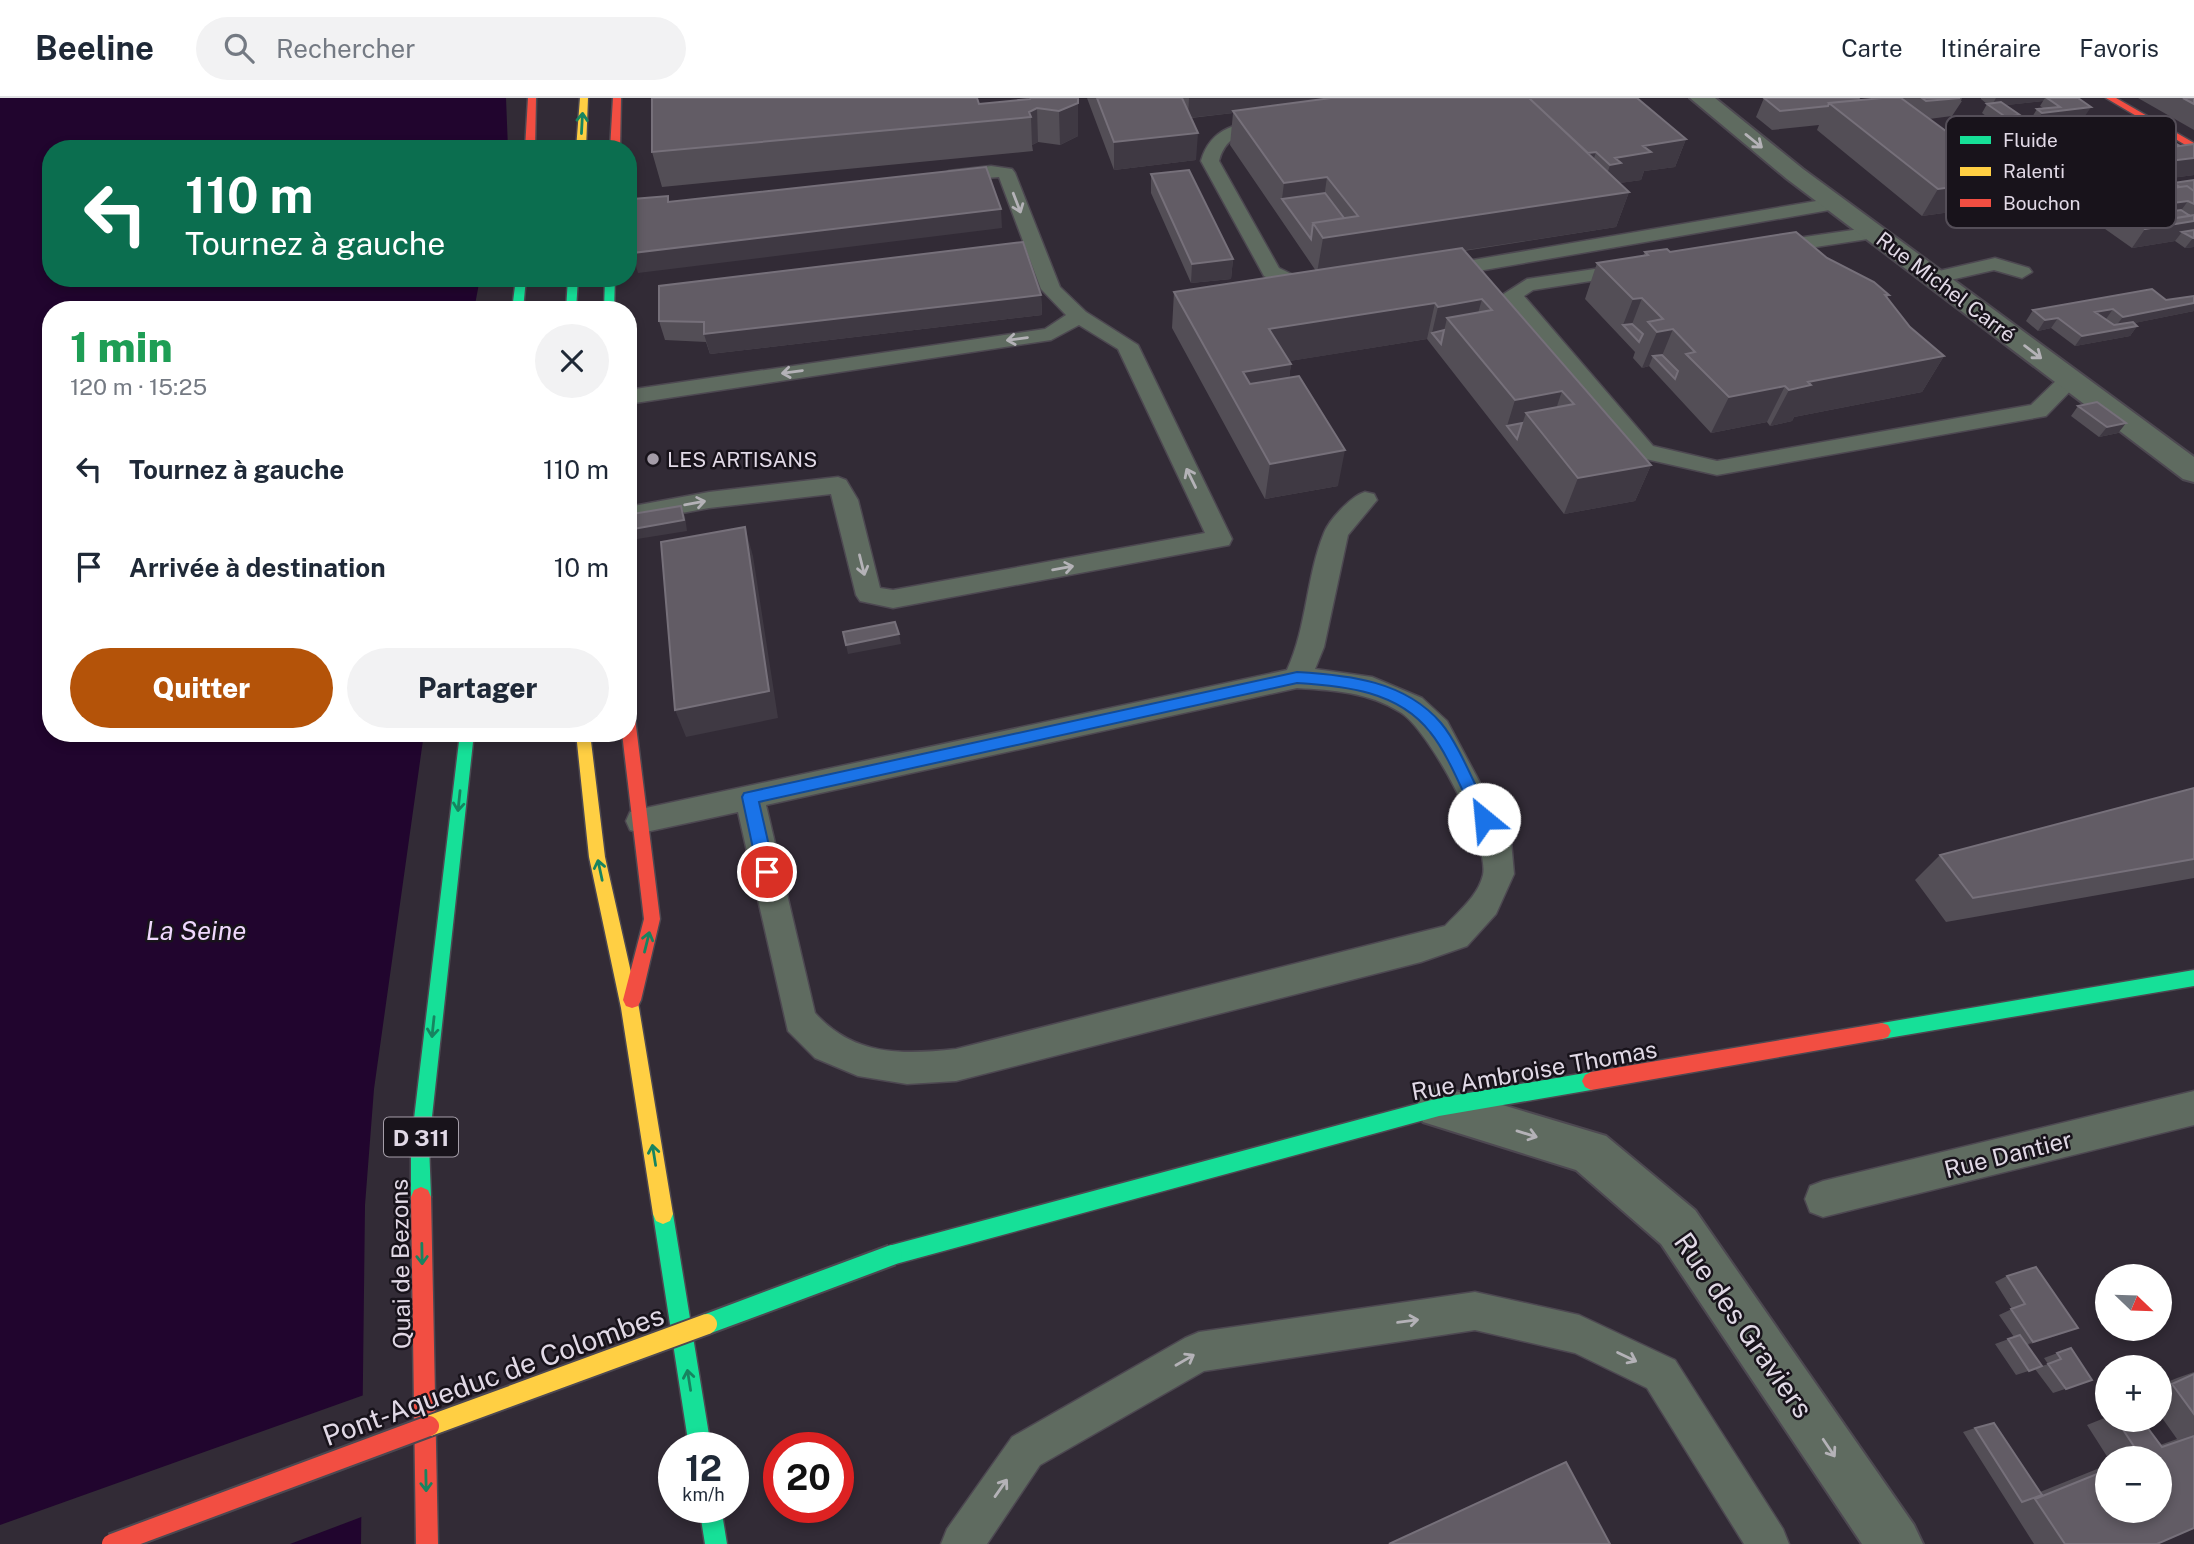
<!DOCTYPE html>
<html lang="fr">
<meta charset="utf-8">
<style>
:root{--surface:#fff;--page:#f2f2f3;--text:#1f2937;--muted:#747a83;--line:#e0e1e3;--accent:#b45309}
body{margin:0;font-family:"Public Sans",sans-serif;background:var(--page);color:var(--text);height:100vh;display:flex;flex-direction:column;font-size:26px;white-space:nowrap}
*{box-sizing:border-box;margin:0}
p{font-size:23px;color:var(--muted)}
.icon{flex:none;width:38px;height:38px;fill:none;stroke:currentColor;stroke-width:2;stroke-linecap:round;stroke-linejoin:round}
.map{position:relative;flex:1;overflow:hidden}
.sheet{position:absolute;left:42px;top:203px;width:595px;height:441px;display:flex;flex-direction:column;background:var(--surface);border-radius:28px;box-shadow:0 4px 10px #0003}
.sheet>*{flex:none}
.hud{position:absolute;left:42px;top:42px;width:595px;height:147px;border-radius:28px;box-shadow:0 4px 10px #0003;background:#0b6e4f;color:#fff;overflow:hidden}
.needle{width:46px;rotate:113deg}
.fabs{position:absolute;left:2095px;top:1166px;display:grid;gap:14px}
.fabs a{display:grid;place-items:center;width:77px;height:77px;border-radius:50%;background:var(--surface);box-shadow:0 4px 10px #0003;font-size:35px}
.speed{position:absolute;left:658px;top:1334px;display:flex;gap:14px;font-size:35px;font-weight:700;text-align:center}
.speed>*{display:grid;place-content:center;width:91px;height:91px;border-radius:50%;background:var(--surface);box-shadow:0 4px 10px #0003;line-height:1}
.speed small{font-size:18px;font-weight:400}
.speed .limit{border:10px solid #d22;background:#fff;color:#111}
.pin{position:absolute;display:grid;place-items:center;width:60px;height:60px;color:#fff;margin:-30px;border:4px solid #fff;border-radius:50%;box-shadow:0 2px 7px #0007}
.me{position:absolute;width:77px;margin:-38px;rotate:332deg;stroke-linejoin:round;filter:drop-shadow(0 0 5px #0008)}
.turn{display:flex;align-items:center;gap:24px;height:147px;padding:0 28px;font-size:32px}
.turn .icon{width:91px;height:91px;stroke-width:2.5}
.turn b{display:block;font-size:49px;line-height:60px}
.round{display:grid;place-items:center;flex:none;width:74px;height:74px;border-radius:37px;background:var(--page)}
.overview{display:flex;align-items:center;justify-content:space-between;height:119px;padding:0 28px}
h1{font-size:42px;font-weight:800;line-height:52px;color:#1e9e55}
.primary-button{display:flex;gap:14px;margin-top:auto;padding:14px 28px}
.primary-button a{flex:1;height:80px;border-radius:42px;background:var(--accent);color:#fff;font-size:28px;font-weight:800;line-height:80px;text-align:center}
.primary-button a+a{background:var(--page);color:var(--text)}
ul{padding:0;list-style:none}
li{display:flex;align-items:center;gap:21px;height:98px;padding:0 28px}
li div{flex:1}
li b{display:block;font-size:26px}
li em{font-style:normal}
header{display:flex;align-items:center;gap:42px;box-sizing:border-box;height:98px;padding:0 35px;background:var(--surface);border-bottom:2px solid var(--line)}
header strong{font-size:33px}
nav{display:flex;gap:38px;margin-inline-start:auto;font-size:24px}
.search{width:490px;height:63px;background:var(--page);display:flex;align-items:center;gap:18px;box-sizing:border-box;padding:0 24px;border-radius:38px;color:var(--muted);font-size:26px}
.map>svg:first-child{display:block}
.water{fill:#21052e}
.pier{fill:#322b36}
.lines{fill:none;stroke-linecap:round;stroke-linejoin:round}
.lane-casing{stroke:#4d4851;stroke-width:3}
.street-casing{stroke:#4d4851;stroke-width:4}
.fast-casing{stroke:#4d4851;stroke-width:3}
.slow-casing{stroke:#4d4851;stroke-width:3}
.jam-casing{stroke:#4d4851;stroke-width:3}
.lane{fill:#5f6b60;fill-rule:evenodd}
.street{fill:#5f6b60;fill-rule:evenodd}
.fast{fill:#16e098;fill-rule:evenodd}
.slow{fill:#ffcf43;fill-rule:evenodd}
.jam{fill:#f24e42;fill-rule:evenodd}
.fast-bridge-casing{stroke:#4d4851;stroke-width:24;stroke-linecap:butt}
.slow-bridge-casing{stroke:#4d4851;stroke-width:24;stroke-linecap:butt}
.jam-bridge-casing{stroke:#4d4851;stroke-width:24;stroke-linecap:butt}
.fast-bridge{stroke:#16e098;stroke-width:20}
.slow-bridge{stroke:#ffcf43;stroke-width:20}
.jam-bridge{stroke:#f24e42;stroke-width:20}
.wall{fill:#534e56}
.shaded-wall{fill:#3f3943}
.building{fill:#625c65;stroke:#76707a;stroke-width:2}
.oneway{stroke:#178460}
.oneway2{stroke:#b4b2b7}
.route{fill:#1a73e8;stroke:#114b97;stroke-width:2}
.poi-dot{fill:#a49ca8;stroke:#18131b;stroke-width:2.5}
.labels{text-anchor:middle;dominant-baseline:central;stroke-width:5;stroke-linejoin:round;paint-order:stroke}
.far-street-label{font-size:21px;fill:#e1d9e6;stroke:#18131b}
.far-poi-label{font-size:21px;fill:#e1d9e6;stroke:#18131b;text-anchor:start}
.shield{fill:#18131b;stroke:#a59ea9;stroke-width:2}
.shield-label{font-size:23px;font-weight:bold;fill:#e1d9e6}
.street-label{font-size:24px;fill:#e1d9e6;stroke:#18131b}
.water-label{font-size:26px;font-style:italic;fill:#f0d8fe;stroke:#18131b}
.near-street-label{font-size:28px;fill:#e1d9e6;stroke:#18131b}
.key{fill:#18131b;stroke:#544e58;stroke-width:2}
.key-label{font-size:19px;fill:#e1d9e6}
</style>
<header>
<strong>Beeline</strong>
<div class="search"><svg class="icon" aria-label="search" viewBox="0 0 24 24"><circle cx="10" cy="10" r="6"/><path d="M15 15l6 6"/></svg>Rechercher</div>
<nav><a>Carte</a><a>Itinéraire</a><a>Favoris</a></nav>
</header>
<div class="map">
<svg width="2194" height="1446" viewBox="0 0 2194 1446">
<rect width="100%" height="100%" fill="#322b36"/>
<path class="water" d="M0,0H506L508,51H51V180H480L474,212H51V635H424L374,991L365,1107L361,1446H0Z"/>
<path class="pier" d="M364,1297V1418L290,1446H0V1427Z"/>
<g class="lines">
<g class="lane-casing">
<path id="lane" d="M1271,21L1277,22L1280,26L1277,30C1251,36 1227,32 1219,63L1279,170L1308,184L1323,187L1326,191L1323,195L1297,194L1264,178L1201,63C1211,28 1239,25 1271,21Z
M991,68L1012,71L1015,75L1060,189L1086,214L1138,247L1232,441L1229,447L893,510L860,503L856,497L831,396L709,410L628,425V409L709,394L838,379L846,382L858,402L880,490L893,492L1205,435L1118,251L1079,227L1051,242L628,306V292L1045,231L1066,217L1041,191L999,79L949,83L940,78L949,73Z
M1834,100L1841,102L1843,106L1841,110L1438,180L1428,174L1438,168Z
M1874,129L1884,135L1881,139L1770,156L1760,150L1770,144Z
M1995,160L2029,170L2032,174L2022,180L1994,172L1933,186L1923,180L1926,176Z
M1635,165L1645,171L1642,175L1533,192L1524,198L1653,348L1717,363L2031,307L2062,277L2070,275L2081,282L2046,318L1717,377L1637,359L1502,197L1527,181Z
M1365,394L1374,396L1377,402L1348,437L1324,549L1315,571L1372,579L1422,600L1447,623L1511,743L1514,776L1496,816L1467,848L1421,864L956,983L907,986L858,978L815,960L788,933L738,714L641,735L630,732L626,723L630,714L641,711L1287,572C1307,529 1306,479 1324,435C1329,422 1351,398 1365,394ZM1297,590C1333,592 1368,594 1400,614C1428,630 1490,745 1483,777C1478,798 1459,813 1445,828L956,951C901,957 854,958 815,915L766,707Z
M2194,993V1027L1823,1119L1810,1114L1805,1101L1810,1088L1823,1083Z
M1475,1194L1579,1217L1675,1262L1783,1431L1789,1446H1744L1647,1290L1575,1255L1475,1232L1204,1273L1040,1367L987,1446H941L947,1431L1012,1339L1185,1240L1199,1234Z"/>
</g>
<g class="street-casing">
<path id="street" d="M1690,0H1715L1803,71L2194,359V384L2183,381L1787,81Z
M1439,988L1606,1038L1695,1112L1914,1427L1923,1446H1862L1661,1146L1576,1072L1423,1024L1416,1009L1423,994Z"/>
</g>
<g class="fast-casing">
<path id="fast" d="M516,180H526L523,212H512Z
M568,180H578L576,212H566Z
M605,180H615L614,212H604Z
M460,635H474L429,1046L431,1099L428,1106L421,1109L414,1106L411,1099V1046Z
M2194,872V888L1882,941L1876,939L1873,933L1876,927L1882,925Z
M1591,974L1597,977L1600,983L1597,989L1591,992L1439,1018L892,1167L885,1164L882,1157L885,1150L892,1147L1439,1000Z
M663,1106L670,1109L673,1116L711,1349H689L653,1116L656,1109Z
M699,1409H721L727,1446H705Z"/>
</g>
<g class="slow-casing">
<path id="slow" d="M580,0H588L586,51H576Z
M576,635H590L605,759L639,910L673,1116L670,1123L663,1126L656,1123L653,1116L621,910L589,759Z"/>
</g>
<g class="jam-casing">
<path id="jam" d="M528,0H536L535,51H525Z
M613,0H621L620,51H610Z
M2106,0H2116L2194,45V52Z
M628,614L635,620L660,821L641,902L638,908L632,910L626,908L623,902L644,821L622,635H628Z
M1882,925L1888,927L1891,933L1888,939L1882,941L1591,992L1585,989L1582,983L1585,977L1591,974Z
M421,1089L428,1092L431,1099L438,1446H416L411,1099L414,1092Z"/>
</g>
<use href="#lane" class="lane"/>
<use href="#street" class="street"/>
<use href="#fast" class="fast"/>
<use href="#slow" class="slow"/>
<use href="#jam" class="jam"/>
<g class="fast-bridge-casing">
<path id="fast-bridge" d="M707,1226L892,1157"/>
</g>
<g class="slow-bridge-casing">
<path id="slow-bridge" d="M429,1328L707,1226"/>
</g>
<g class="jam-bridge-casing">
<path id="jam-bridge" d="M112,1446L429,1328"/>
</g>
<use href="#fast-bridge" class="fast-bridge"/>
<use href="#slow-bridge" class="slow-bridge"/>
<use href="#jam-bridge" class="jam-bridge"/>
</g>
<path class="wall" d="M1078,0V38L1060,47L1038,44L1032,47L1033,53L662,89L652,54L979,6Z
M1087,0H1637L1686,41L1675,69L1644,73L1641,82L1619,85L1629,94L1616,129L1464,153L1651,367L1635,403L1564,416L1427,241L1289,263L1291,266L1289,280L1338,388L1265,401L1172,230L1174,194L1316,173L1230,47L1233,15L1191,20L1196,62L1114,72Z
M1764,0L1860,2L1882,0H1962L1961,3H1962L1952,18L1929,21L2011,81L1994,108L1922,118L1817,32L1819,27L1772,32L1756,19Z
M1981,0H2078L2085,18L2036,24L2031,21L2037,11L2043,10L2040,8L2043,3L2006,7L2020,17L2013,28L2024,35L2019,44L2000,47L1991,40L1996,30H2002L1982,15L1987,6L1981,1Z
M2138,0H2194V32Z
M2118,42L2180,48L2194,46V77L2156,82L2145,76H2144L2138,85L2096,90L2097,91L2171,88L2173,85L2194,82V149L2185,150L2175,143L2132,150L2098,126L2077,129L2041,103L2044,97L2029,86L2040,67L2118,56L2111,52Z
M1151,76L1233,161L1231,181L1191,185L1151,95Z
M1645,154H1670L1827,160L1889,197L1887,200L1910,229L1944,258L1922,294L1794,319L1792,323L1770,328L1767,324L1711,335L1649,268L1642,270L1633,260L1635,254L1585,201L1597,165L1643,158Z
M1041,197L1042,217L710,256L706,244L665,242L659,223Z
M2166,202L2194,213L2134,225L2137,228L2130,238L2075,248L2051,230L2038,233L2026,223L2033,212Z
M2078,308L2126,325L2118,335L2099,339L2071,318Z
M2194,690V780L1946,824L1915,782L1940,757Z
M2007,1178L2078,1230L2027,1247L2042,1268L2048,1266L2044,1260L2071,1250L2092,1282L2053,1295L2035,1271L2016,1277L1995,1246L2014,1239L1999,1217L2012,1211L1995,1184Z
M2194,1274V1430L2157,1446H2034L1963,1334L1975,1330L2040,1394L2107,1367V1412L2160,1360H2108L2087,1327L2107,1319V1321H2141L2160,1347L2177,1341L2160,1317V1287L2177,1280Z"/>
<path class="shaded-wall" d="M1189,0H1385L1233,13V15L1188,20Z
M1996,0H2045L2043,3L1991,9Z
M1078,5V38L1060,47L1059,13Z
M2091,9L2085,18L2036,24L2042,15Z
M1037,10L1038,44L1032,47L1031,19L1029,14Z
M1198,35L1196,62L1114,72V44Z
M2024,35L2019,44L2000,47L2006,37Z
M1686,41L1675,69L1644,73L1641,82L1614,86L1601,95L1610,67L1615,60L1643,48Z
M1596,54L1587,82L1584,56Z
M2158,57L2138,85L2068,94L2053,84L2044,97L2056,78L2141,59Z
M2194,60V77L2156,82L2169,63Z
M1327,79L1322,114L1282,101L1284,85Z
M2011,81L1994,108L1922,118L1938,91Z
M1629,94L1616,129L1317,175L1323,140Z
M2164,98L2151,118L2133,120L2129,109L2136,103Z
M2188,103L2174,122L2159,124L2173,105Z
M2111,106L2098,126L2077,129L2090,109Z
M1001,111L1002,130L638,175L632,155Z
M2194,123V149L2185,150L2193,140L2182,134L2175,143L2132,150L2145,131Z
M1233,161L1231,181L1191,185L1192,166Z
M1041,197L1042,217L710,256L704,236Z
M1642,200L1629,234L1623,227L1633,201Z
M1482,201L1472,237L1447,220L1442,242L1432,235L1438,209Z
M1435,205L1427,241L1265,267L1269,231Z
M2194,205V213L2115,229L2123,219Z
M2113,211L2106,221L2095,214Z
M2058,220L2051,230L2038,233L2045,222Z
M2137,228L2130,238L2075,248L2082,238Z
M1673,231L1659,265L1653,258L1649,268L1642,270L1657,234Z
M1944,258L1922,294L1794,319L1792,323L1770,328L1789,292L1808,284Z
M1291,266L1286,302L1245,309L1243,274Z
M1785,288L1767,324L1711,335L1729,299Z
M1562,293L1550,329L1526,315L1519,335L1507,328L1515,302Z
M2126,325L2118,335L2099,339L2107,329Z
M1345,352L1338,388L1265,401L1270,366Z
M1651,367L1635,403L1564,416L1578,380Z
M681,408L685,418L687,433L637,441L633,431Z
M745,429L753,458L778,620L686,639L675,612Z
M899,536L901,546L848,556L846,547Z
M2078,1230L2065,1235L2021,1249L2033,1244Z"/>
<path class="building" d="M652,0H977L979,6L1030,1L1031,0H1078V5L1059,13L1037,10L1029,14L1031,19L652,54Z
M1097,0H1182L1198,35L1114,44Z
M1331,0H1529L1629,94L1323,140L1313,125L1358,118L1327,79L1284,85L1233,13Z
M1529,0H1637L1686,41L1643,48L1651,54L1615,60L1621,65L1610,67L1596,54L1588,55Z
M1764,0H1858L1860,2L1829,5L1828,8L1780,13Z
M1882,0H1901L2011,81L1938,91L1829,5Z
M1922,0H1960L1926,3Z
M2047,0H2078L2091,9L2042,15L2037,11L2060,9Z
M2183,0H2194V6Z
M2001,4L2020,17L2013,18L2017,21L2010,22L1987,6Z
M2159,36L2180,48L2137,54L2118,42Z
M2194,46V60L2169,63L2158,57L2141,59L2151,65L2056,78L2040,67Z
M986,69L1001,111L632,155L633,101L668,98V104Z
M1189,72L1233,161L1192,166L1151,76Z
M2080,80L2097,91L2162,83L2173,90L2187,88L2194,93V106L2188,103L2173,105L2164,98L2136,103L2142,107L2129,109L2151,124L2194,117V123L2145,131L2111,106L2090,109L2053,84Z
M2194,82V93L2187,88L2180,89L2173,85Z
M1325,95L1344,120L1313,125L1311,141L1282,101Z
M2158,108L2166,114L2181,112L2190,118L2151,124L2137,115L2140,110Z
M2194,132V140H2193L2182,134Z
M1796,134L1827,160L1874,184L1889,197H1885L1910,229L1944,258L1808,284L1811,287L1789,292L1785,288L1729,299L1686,256L1695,254L1673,231L1657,234L1648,224L1663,221L1642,200L1633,201L1597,165L1648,157L1645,154L1667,151L1670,154Z
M1023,144L1041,197L704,236V224L659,223V188Z
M1462,150L1651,367L1578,380L1526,315L1574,306L1562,293L1515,302L1447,220L1492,212L1482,201L1438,209L1435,205L1269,231L1291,266L1243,274L1250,286L1299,278L1345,352L1270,366L1174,194Z
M2152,191L2166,202L2194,198V205L2123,219L2113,211L2095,214L2114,227L2133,224L2137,228L2082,238L2058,220L2045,222L2033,212Z
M1632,226L1643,236L1639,244L1623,227Z
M1444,232L1441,246L1432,235Z
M1662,257L1678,273L1675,281L1653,258Z
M2097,304L2126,325L2107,329L2078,308Z
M1522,325L1517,341L1507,328Z
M681,408L684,422L633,431L632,416Z
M745,429L769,593L675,612L661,444Z
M895,524L899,536L846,547L843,534Z
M2194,690V761L1973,800L1940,757Z
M2036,1169L2078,1230L2033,1244L2011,1211L2025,1206L2007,1178Z
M2020,1237L2042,1268L2029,1273L2008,1241Z
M2071,1250L2092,1282L2066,1291L2048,1266L2061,1261L2057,1255Z
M2194,1276V1316L2172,1286Z
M2116,1321H2141L2162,1349L2194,1338V1430L2157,1446H2065L2035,1401L2107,1372V1412H2160V1360H2138L2141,1359Z
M1994,1325L2042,1397L2022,1404L1975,1330Z
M1566,1364L1610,1446H1389Z"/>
<defs><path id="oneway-shaft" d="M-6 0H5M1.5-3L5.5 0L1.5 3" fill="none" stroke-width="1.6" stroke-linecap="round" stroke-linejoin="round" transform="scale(1.75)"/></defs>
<g class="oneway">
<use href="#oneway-shaft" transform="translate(582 25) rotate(-87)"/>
<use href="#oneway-shaft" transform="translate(459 703) rotate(96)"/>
<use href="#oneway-shaft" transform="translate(600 772) rotate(-102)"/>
<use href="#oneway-shaft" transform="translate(647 844) rotate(-76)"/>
<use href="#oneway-shaft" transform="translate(433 929) rotate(96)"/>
<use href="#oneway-shaft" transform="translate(654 1057) rotate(-99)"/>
<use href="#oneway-shaft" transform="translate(422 1156) rotate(89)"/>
<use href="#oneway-shaft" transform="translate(689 1282) rotate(-99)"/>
<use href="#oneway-shaft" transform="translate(426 1383) rotate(89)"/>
</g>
<g class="oneway2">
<use href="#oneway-shaft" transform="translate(1754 43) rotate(39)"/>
<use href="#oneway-shaft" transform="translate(1017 105) rotate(69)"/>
<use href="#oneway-shaft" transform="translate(1017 241) rotate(172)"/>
<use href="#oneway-shaft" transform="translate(2033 254) rotate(37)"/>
<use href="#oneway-shaft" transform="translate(792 274) rotate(172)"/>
<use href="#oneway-shaft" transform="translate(1191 380) rotate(-116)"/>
<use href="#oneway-shaft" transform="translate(695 405) rotate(-10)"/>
<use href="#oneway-shaft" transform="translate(862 467) rotate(76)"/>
<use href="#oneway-shaft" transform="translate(1063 470) rotate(-10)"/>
<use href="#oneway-shaft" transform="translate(1527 1036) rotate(17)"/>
<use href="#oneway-shaft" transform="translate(1408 1223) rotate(-8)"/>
<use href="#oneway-shaft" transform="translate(1627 1259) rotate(26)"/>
<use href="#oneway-shaft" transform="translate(1185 1262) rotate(-30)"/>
<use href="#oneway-shaft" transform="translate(1829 1350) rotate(56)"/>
<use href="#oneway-shaft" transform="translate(1001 1390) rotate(-55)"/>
</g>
<path class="route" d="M1297,574C1349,577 1405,583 1441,625C1459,646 1478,695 1492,721L1489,725H1478C1464,698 1449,657 1430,634C1398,593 1345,588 1297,585L759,704L775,774L767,781L758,774L742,699L744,695Z"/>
<circle class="poi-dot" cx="653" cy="361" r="7"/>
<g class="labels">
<g class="far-street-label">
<text transform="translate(1946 189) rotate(37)">Rue Michel Carré</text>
</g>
<g class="far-poi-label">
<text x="667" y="361">LES ARTISANS</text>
</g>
<rect class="shield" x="384" y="1019.5" width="74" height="39" rx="5"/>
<g class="shield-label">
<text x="421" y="1039">D 311</text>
</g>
<g class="street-label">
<text transform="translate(1534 972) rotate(-10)">Rue Ambroise Thomas</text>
<text transform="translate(2008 1056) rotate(-14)">Rue Dantier</text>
<text transform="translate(400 1166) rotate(-91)">Quai de Bezons</text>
</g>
<g class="water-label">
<text x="196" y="832">La Seine</text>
</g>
<g class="near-street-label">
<text transform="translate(1744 1227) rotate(55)">Rue des Graviers</text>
<text transform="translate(493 1277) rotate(-20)">Pont-Aqueduc de Colombes</text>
</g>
</g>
<rect x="1946" y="18" width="230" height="112" rx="10" class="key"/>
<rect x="1960" y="38" width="31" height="8" fill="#16e098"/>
<rect x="1960" y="69" width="31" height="9" fill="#ffcf43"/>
<rect x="1960" y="101" width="31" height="8" fill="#f24e42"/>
<g class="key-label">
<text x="2003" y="49">Fluide</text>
<text x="2003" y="80">Ralenti</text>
<text x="2003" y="112">Bouchon</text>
</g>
</svg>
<div class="fabs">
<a><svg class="needle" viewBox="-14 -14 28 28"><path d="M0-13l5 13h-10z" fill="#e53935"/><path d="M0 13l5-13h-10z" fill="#747a83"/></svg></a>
<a>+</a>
<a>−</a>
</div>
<div class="speed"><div>12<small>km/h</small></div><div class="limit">20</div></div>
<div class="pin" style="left:767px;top:774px;background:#d93025"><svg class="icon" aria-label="arrive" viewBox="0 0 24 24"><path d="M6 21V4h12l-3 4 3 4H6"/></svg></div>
<svg class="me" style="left:1484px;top:721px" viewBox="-20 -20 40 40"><circle r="19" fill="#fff"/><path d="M0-13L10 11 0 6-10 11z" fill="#1a73e8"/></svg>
<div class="hud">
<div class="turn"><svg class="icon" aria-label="left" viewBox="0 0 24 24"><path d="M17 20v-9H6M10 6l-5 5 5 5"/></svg><div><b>110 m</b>Tournez à gauche</div></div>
</div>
<section class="sheet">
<div class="overview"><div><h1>1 min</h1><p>120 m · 15:25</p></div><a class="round"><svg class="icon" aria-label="close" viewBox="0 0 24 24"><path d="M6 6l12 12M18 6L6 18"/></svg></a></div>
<ul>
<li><svg class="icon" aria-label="left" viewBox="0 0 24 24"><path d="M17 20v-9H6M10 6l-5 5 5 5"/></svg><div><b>Tournez à gauche</b></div><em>110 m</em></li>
<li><svg class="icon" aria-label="arrive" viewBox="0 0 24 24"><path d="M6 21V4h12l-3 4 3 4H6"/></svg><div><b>Arrivée à destination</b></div><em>10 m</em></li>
</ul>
<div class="primary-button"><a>Quitter</a><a>Partager</a></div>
</section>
</div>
